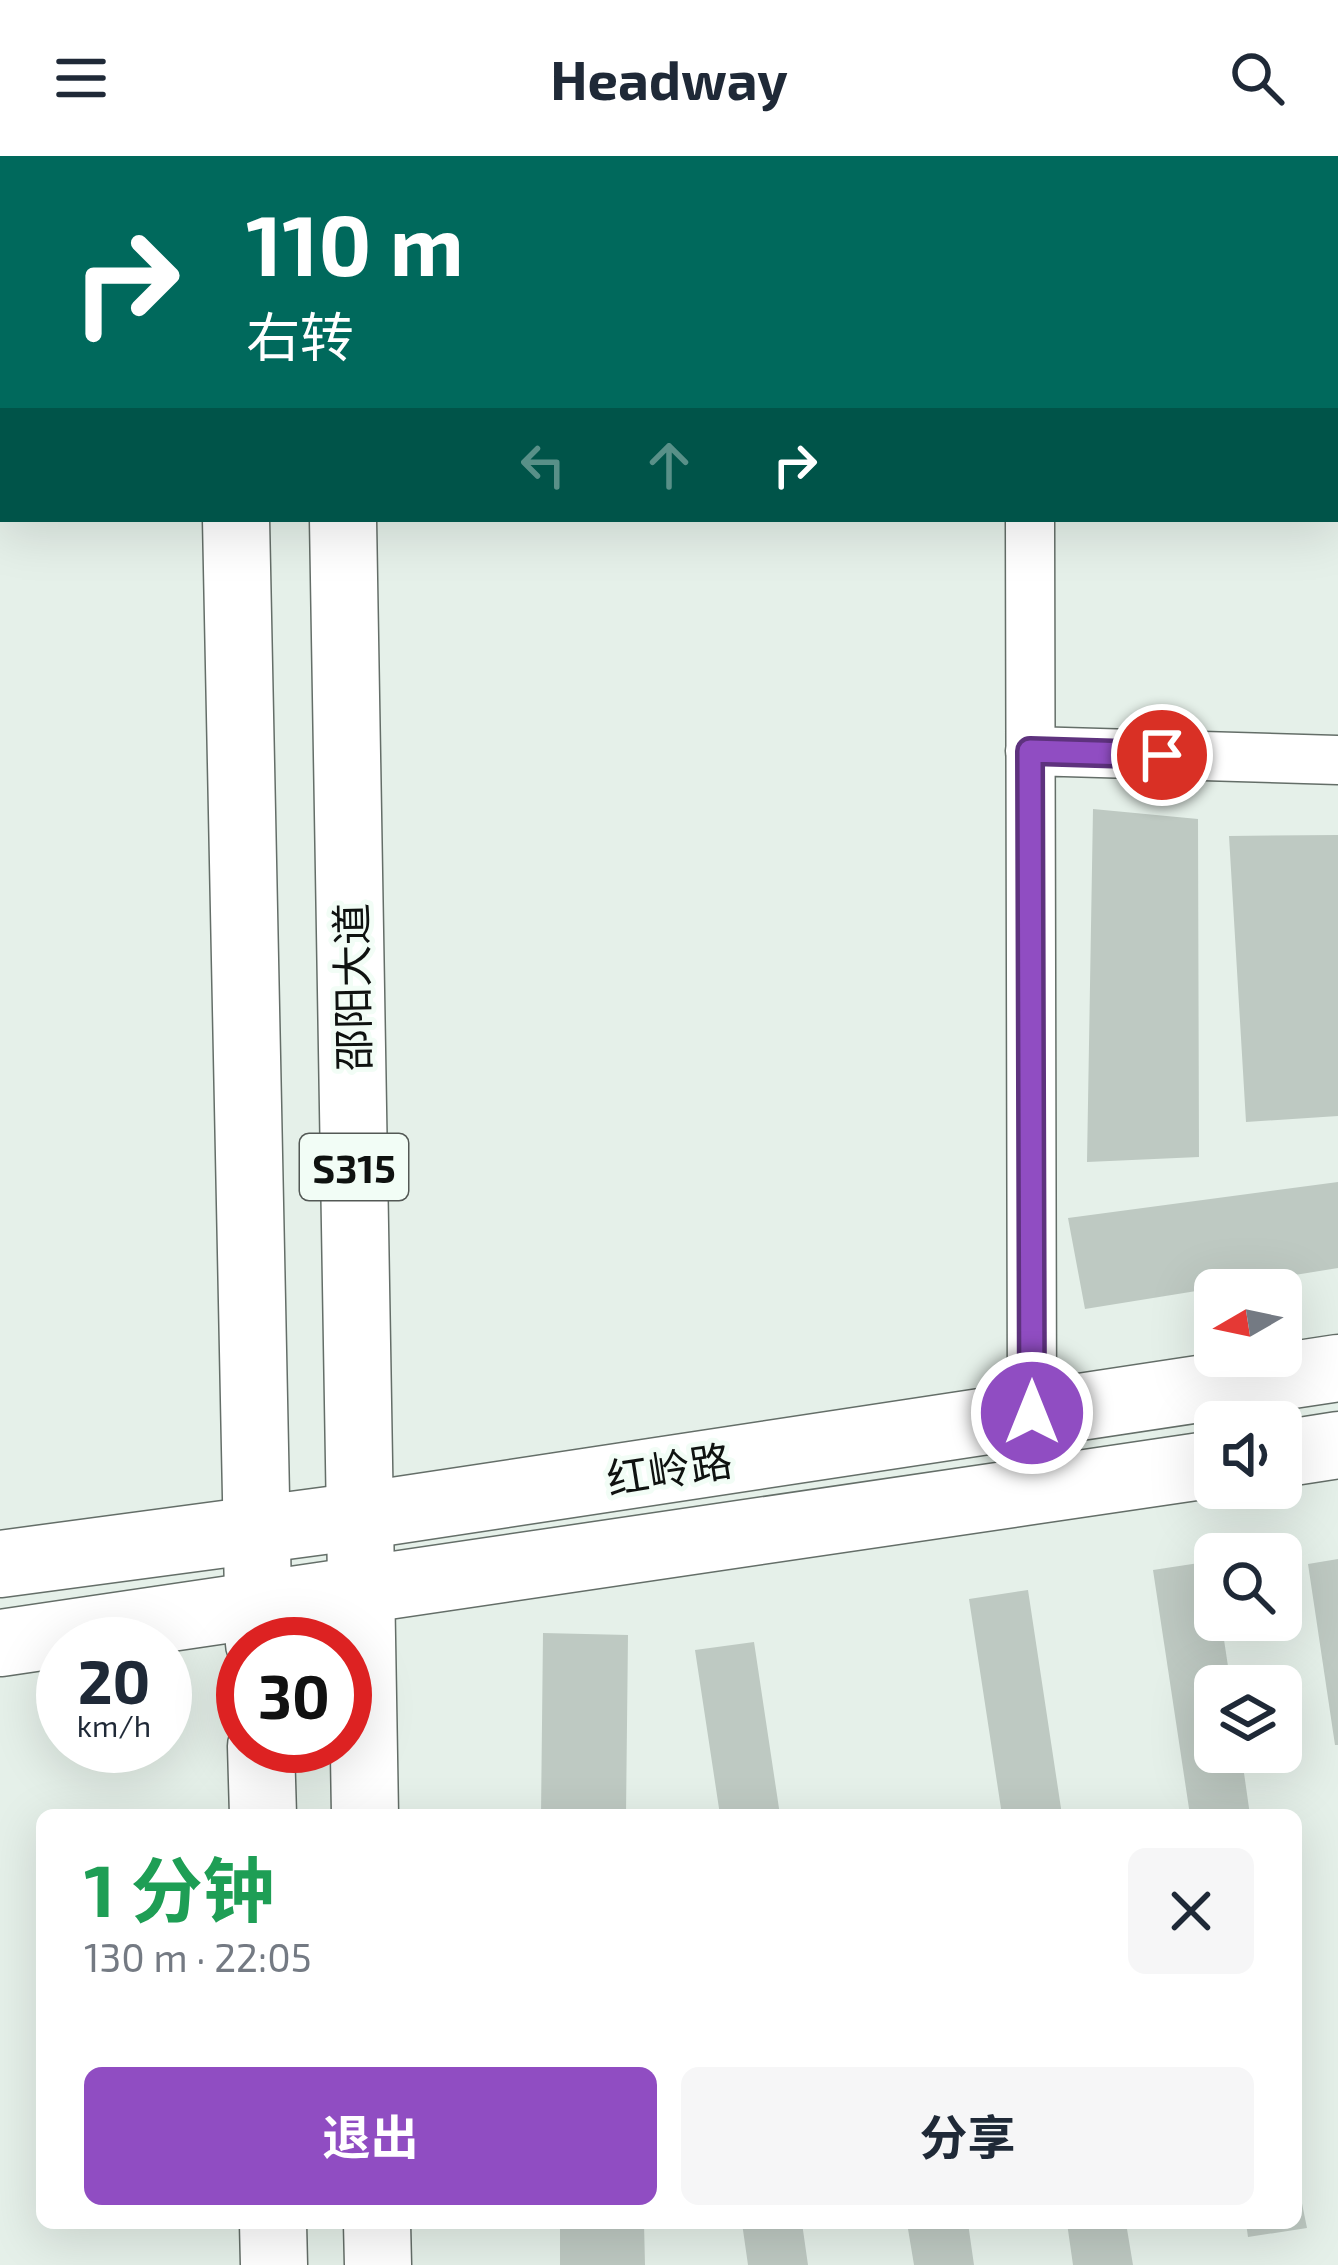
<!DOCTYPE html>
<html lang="zh">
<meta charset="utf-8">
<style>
:root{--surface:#fff;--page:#f6f6f7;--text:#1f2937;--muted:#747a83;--accent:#904dc2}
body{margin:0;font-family:"Exo 2","Noto Sans SC",sans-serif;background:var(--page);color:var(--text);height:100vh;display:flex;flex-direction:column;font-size:45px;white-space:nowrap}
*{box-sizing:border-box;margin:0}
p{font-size:39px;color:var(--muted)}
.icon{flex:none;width:66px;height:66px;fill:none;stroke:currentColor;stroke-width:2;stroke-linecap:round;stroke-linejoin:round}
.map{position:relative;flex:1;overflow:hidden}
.sheet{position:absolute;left:36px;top:1653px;width:1266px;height:420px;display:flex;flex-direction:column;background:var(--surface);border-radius:18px;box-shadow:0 12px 48px #0002}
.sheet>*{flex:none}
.banner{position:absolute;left:0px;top:0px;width:1338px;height:366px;box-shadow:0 12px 48px #0002;background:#00695c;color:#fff;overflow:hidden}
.needle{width:78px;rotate:261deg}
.controls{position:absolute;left:1194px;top:1113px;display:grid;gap:24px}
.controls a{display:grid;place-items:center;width:108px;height:108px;border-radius:18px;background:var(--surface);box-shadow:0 12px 48px #0002;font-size:60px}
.speed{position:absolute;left:36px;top:1461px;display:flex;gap:24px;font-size:60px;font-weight:700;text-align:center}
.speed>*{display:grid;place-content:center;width:156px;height:156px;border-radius:50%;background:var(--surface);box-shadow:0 12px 48px #0002;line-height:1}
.speed small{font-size:30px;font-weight:400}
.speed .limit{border:18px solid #d22;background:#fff;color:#111}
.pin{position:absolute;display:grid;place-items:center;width:102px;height:102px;color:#fff;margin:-51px;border:6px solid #fff;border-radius:50%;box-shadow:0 3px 12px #0007}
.me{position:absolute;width:132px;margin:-66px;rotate:0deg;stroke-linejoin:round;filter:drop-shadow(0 0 9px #0008)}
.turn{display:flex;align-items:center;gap:42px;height:252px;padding:0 48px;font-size:54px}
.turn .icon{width:156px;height:156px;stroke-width:2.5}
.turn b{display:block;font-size:84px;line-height:102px}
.lanes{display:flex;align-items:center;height:114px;padding:0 48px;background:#0003;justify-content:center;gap:60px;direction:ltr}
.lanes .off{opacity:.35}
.round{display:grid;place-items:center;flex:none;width:126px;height:126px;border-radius:18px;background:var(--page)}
.head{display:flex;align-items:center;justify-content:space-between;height:204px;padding:0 48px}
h1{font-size:72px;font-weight:700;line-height:90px;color:#1e9e55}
.button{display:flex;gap:24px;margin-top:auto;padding:24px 48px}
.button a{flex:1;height:138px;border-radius:18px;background:var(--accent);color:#fff;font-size:48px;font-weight:700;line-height:138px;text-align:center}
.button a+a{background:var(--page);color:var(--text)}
header{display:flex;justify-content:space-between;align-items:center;height:156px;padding:0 48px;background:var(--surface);font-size:54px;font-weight:700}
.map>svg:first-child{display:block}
.building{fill:#bec9c2}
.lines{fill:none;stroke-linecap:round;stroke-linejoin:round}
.minor-casing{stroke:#646e68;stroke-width:51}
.secondary-casing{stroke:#646e68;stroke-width:69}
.primary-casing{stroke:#646e68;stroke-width:69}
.minor{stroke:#fff;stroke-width:48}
.secondary{stroke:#fff;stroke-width:66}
.primary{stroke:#fff;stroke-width:66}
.route-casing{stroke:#5e327e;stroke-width:30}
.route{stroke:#904dc2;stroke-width:21}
.labels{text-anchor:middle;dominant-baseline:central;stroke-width:10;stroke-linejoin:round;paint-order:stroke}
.shield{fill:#f2fdf6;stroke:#535855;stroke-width:3}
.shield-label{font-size:39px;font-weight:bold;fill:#0f1210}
.street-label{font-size:42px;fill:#0f1210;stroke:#f2fdf6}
</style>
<header><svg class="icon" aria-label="menu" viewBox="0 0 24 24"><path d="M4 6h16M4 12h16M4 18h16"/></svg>Headway<svg class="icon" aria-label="search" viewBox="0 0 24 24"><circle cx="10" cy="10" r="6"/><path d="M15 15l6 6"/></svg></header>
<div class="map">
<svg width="1338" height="2109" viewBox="0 0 1338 2109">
<rect width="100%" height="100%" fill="#e5f0e9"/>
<path class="building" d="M1093,653L1198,663L1199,1001L1087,1006Z
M1338,679V960L1246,966L1229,680Z
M1338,1026V1112L1085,1153L1068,1062Z
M1338,1403V1589H1335L1308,1408Z
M1212,1405L1215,1464H1221L1231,1530H1215V1596H1241L1250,1659H1190L1153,1414Z
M1028,1434L1062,1659H1002L969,1443Z
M543,1477L628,1479L626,1659H541Z
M754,1486L780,1659H720L695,1494Z
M1296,2018L1307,2072L1248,2081L1246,2067H1296Z
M560,2067H644L645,2109H560Z
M742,2067H802L808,2109H748Z
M907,2067H968L974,2109H914Z
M1067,2067H1126L1133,2109H1073Z"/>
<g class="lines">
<g class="minor-casing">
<path id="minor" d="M1030,0V3
M1030,363L1032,1257
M1030,595L1338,604"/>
</g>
<g class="secondary-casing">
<path id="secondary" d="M1281,1298L1338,1289
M0,1408L360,1360L1338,1212
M0,1487L1215,1308"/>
</g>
<g class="primary-casing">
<path id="primary" d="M230,0V3
M337,0V3
M236,363L259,1488
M343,363L365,1659
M261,1590L263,1659
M273,2067L274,2109
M377,2067L378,2109"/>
</g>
<use href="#minor" class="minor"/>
<use href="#secondary" class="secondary"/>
<use href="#primary" class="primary"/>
</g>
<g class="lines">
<g class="route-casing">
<path id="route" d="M1032,1257L1030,595L1162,599"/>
</g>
<use href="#route" class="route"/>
</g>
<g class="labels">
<rect class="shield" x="300" y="978" width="108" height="66" rx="9"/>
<g class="shield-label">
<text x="354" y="1011">S315</text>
</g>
<g class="street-label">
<text transform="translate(351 831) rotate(-91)">邵阳大道</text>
<text transform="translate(669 1312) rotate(-9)">红岭路</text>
</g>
</g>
</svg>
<div class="controls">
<a><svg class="needle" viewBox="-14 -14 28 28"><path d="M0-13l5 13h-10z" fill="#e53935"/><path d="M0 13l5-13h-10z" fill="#747a83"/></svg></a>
<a><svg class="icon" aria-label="sound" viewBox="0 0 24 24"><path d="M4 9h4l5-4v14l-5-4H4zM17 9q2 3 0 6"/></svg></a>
<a><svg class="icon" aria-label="search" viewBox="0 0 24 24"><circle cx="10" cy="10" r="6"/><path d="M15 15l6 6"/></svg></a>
<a><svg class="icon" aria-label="layers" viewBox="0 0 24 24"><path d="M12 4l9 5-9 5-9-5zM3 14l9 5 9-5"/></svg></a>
</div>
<div class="speed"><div>20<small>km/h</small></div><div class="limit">30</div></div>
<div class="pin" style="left:1162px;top:599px;background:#d93025"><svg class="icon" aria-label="arrive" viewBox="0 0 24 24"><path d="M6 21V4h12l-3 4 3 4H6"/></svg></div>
<svg class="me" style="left:1032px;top:1257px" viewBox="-20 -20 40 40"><circle r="17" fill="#904dc2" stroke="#fff" stroke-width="3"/><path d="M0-11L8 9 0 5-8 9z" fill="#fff"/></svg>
<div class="banner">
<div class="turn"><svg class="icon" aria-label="right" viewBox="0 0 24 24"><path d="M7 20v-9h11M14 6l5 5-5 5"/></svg><div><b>110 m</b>右转</div></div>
<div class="lanes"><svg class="icon off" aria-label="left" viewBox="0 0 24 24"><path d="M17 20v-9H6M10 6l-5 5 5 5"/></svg><svg class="icon off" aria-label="ahead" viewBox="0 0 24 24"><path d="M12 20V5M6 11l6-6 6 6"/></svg><svg class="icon" aria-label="right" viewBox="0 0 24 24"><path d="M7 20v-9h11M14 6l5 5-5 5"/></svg></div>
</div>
<section class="sheet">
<div class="head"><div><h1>1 分钟</h1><p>130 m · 22:05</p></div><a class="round"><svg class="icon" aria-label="close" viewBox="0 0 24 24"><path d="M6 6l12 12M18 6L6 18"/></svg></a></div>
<div class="button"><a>退出</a><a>分享</a></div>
</section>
</div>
